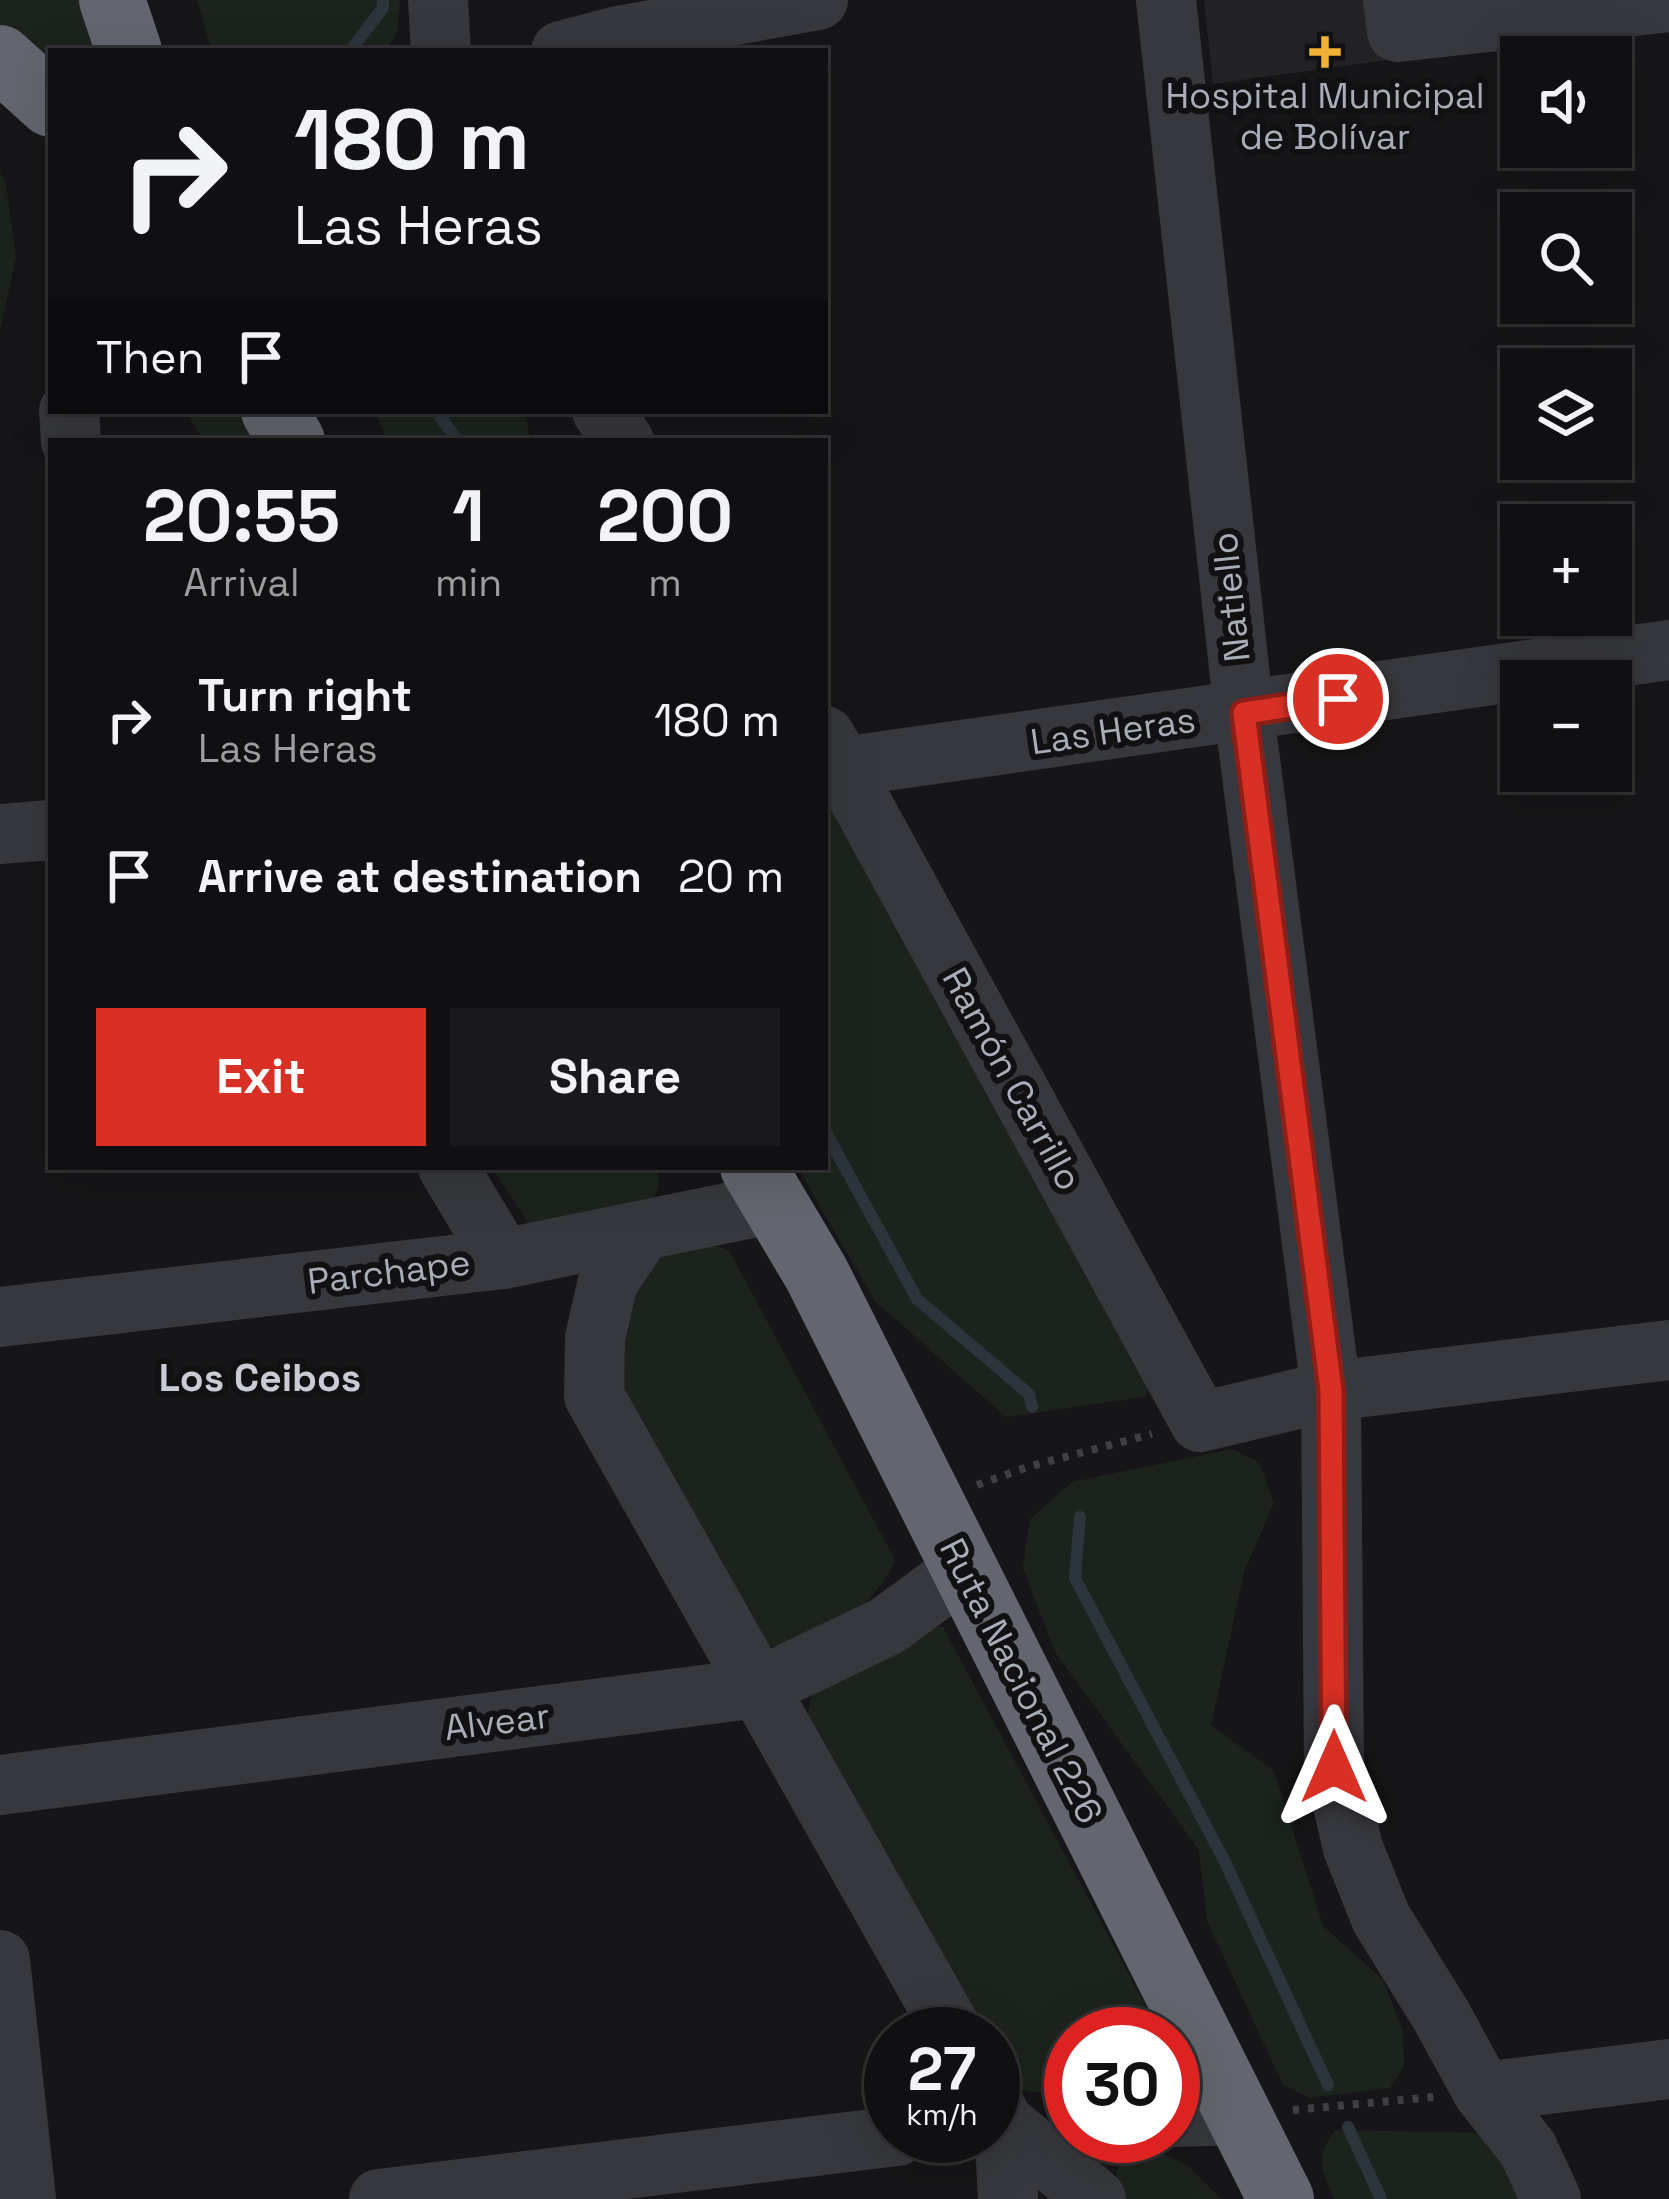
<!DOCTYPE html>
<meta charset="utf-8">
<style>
:root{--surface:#101012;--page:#19191b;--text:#f1f3f6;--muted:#9c9d9f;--line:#303032;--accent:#d93025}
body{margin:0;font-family:"Space Grotesk",sans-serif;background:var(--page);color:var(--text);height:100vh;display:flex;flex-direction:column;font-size:45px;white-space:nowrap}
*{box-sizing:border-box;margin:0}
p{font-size:39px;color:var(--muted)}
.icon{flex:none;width:66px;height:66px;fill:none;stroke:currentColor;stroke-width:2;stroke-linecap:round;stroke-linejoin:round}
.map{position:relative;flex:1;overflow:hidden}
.drawer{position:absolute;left:48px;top:438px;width:780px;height:732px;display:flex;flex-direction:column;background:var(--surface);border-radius:0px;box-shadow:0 12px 48px #0002,0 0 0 3px var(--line)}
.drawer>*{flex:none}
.banner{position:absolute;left:48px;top:48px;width:780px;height:366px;border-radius:0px;box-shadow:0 12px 48px #0002,0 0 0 3px var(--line);background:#101012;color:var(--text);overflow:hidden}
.fabs{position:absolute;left:1500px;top:36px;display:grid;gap:24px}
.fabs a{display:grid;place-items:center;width:132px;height:132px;border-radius:0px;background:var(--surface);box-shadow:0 12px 48px #0002,0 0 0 3px var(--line);font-size:60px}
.speed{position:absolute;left:864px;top:2007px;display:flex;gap:24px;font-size:60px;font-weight:700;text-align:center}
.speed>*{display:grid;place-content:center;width:156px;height:156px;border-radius:50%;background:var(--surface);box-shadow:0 12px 48px #0002,0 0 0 3px var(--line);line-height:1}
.speed small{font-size:30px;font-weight:400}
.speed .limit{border:18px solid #d22;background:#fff;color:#111}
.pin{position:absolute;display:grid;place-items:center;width:102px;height:102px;color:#fff;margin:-51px;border:6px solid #fff;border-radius:50%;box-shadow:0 3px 12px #0007}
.me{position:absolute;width:132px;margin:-66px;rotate:0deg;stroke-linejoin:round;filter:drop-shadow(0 0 9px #0008)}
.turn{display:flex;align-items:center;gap:42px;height:252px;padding:0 48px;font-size:54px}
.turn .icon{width:156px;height:156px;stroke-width:2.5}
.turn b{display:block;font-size:84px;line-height:102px}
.then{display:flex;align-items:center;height:114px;padding:0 48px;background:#0003;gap:24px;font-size:45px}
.eta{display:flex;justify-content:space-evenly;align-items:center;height:204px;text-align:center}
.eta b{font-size:72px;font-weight:800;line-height:84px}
.primary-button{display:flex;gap:24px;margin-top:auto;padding:24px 48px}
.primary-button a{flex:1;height:138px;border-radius:0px;background:var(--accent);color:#fff;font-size:48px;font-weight:800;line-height:138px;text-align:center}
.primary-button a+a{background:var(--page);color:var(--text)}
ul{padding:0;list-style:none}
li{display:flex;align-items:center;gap:36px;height:156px;padding:0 48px}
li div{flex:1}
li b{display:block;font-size:45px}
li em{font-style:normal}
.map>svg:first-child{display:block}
.built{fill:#222225}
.green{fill:#1c231d}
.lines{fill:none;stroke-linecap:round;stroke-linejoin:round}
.stream{stroke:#2c353c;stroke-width:12}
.path{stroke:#3d3f44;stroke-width:8;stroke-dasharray:6 9;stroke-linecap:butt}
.minor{stroke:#37383d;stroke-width:60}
.highway{stroke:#63666e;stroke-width:66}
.route-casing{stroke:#8d1f18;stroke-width:30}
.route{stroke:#d93025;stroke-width:21}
.poi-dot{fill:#f2b134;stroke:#111113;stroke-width:4.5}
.labels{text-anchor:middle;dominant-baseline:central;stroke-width:12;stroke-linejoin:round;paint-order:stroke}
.poi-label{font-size:36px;fill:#a8adb8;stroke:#111113}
.street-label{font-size:36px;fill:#a8adb8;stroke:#111113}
.neighbourhood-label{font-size:39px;font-weight:bold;fill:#c9ccd4;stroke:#111113}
</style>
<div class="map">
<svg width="1669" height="2199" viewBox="0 0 1669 2199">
<rect width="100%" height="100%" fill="#161618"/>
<path class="built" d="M1204,0H1669V21L1213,84Z"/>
<path class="green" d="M0,0H96L113,51H51V72L0,28Z
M197,0H400L397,33L385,51H212Z
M0,173L6,183L16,257L0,331Z
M185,411H241L261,441H204Z
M375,411H526L530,441H388Z
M825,792L1156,1374L1144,1397L1006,1417L875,1301L797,1167H825Z
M492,1167H658L659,1186L647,1212L529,1224Z
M688,1237L729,1250L895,1560C874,1612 804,1653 748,1647L616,1412L608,1317L654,1245Z
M1232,1449L1259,1462L1274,1503L1244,1572L1211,1725L1274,1771L1323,1926L1382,1979L1403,2030L1404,2067L1390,2088L1310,2098L1283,2085L1207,1921L1199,1850L1055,1652L1023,1568L1030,1519L1072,1482Z
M915,1627H943L1161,2034H1071V2100L999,2085L993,2075V2034H969L801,1742L812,1695Z
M1335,2130L1487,2133L1540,2199H1334C1321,2170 1315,2157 1335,2130Z
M1155,2150L1188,2166L1221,2199H1121L1115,2186L1119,2159Z"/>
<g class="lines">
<path class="stream" d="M350,51L383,8V0
M436,411L458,441
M825,1131L917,1299L1029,1394L1032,1407
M1080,1517L1075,1578L1225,1862L1328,2085
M1348,2127L1381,2199"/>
<path class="path" d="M977,1485L1031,1466L1152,1434
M1293,2110L1434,2097"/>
<path class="minor" d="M438,0L441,51
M1166,0L1244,713L1331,1391L1334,1767L1353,1848L1381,1918L1442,2017L1483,2092L1528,2149L1551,2199
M1393,0L1397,32L1669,2
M561,51L618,36L818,0
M69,411L71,441
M602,411L624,441
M825,736L1200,1422L1331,1391L1669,1350
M842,767L1669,650
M0,834L51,830
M448,1167L503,1259
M643,1230L608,1281L595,1338L594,1396L954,2034
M0,1317L503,1259L775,1203
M0,1785L758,1688L887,1626L963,1570
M0,1960L26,2199
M1483,2092L1669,2069
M993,2103L1004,2123L1008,2199
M1173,2117L1241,2115
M1004,2123L1096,2199
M379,2199L897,2136"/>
<path class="highway" d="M112,0L129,51
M0,58L51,104
M274,411L292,441
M753,1167L816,1273L1281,2199"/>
</g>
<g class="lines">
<g class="route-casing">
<path id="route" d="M1334,1767L1331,1390L1244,713L1338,699"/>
</g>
<use href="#route" class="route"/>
</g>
<path class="poi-dot" d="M1319 34h12v12h12v12h-12v12h-12v-12h-12v-12h12z"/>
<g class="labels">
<g class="poi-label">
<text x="1325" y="96">Hospital Municipal<tspan x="1325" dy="41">de Bolívar</tspan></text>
</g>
<g class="street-label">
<text transform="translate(1231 597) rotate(-96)">Natiello</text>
<text transform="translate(1113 731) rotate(-8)">Las Heras</text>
<text transform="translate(1012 1079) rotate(61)">Ramón Carrillo</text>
<text transform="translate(389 1272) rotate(-7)">Parchape</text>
<text transform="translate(1021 1681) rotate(63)">Ruta Nacional 226</text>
<text transform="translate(497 1722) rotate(-7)">Alvear</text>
</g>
<g class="neighbourhood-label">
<text x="260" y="1377">Los Ceibos</text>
</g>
</g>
</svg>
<div class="fabs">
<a><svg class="icon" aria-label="sound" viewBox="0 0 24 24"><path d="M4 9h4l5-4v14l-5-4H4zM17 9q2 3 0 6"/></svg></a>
<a><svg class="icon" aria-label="search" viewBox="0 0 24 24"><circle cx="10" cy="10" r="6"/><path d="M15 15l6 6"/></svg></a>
<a><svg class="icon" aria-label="layers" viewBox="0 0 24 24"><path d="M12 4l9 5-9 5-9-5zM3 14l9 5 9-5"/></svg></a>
<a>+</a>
<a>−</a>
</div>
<div class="speed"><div>27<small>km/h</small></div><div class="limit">30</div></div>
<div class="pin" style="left:1338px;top:699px;background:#d93025"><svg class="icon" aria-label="arrive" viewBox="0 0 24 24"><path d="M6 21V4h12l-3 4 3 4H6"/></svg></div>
<svg class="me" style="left:1334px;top:1767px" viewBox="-20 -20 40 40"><path d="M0-17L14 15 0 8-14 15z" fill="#d93025" stroke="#fff" stroke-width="4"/></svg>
<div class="banner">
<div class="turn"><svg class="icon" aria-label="right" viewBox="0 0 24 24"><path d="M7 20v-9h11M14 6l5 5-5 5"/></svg><div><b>180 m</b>Las Heras</div></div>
<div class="then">Then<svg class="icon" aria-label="arrive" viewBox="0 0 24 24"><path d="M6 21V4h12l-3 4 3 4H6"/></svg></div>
</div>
<section class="drawer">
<div class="eta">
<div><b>20:55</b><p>Arrival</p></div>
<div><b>1</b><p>min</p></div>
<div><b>200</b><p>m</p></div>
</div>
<ul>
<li><svg class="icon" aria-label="right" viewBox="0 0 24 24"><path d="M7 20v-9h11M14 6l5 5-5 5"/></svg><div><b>Turn right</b><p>Las Heras</p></div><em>180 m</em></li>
<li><svg class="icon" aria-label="arrive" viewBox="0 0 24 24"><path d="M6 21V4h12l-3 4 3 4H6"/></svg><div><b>Arrive at destination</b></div><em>20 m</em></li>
</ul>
<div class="primary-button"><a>Exit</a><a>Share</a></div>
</section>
</div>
